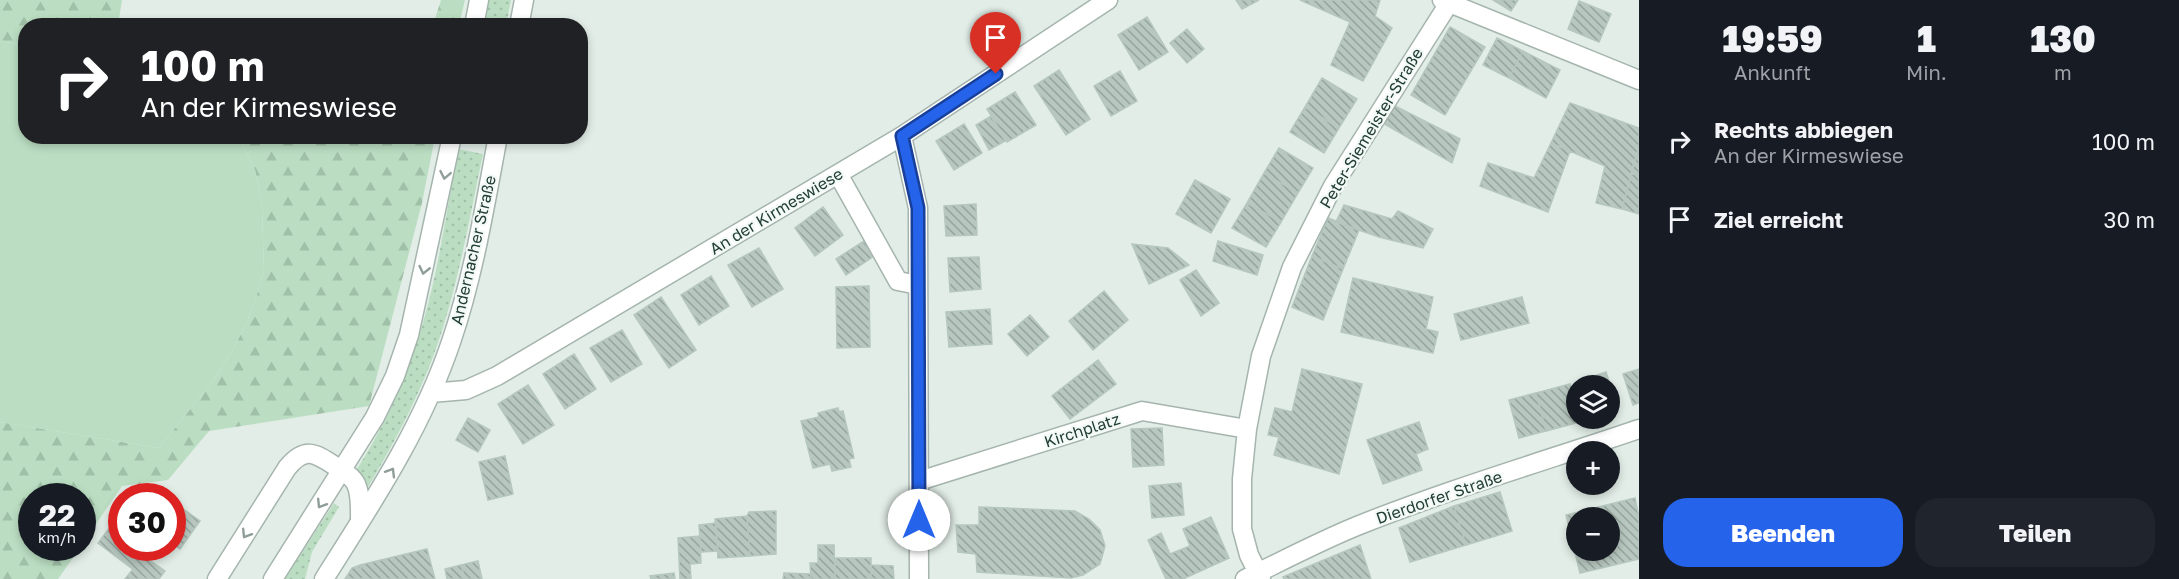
<!DOCTYPE html>
<html lang="de">
<meta charset="utf-8">
<style>
:root{--surface:#171b24;--page:#20242c;--text:#f1f3f6;--muted:#9ea1a6;--accent:#2563eb}
body{margin:0;font-family:"Golos Text",sans-serif;background:var(--page);color:var(--text);height:100vh;display:flex;flex-direction:column;font-size:22px;white-space:nowrap}
*{box-sizing:border-box;margin:0}
p{font-size:20px;color:var(--muted)}
.icon{flex:none;width:33px;height:33px;fill:none;stroke:currentColor;stroke-width:2;stroke-linecap:round;stroke-linejoin:round}
.map{position:relative;flex:1;overflow:hidden}
.panel{display:flex;flex-direction:column;background:var(--surface);width:540px}
.panel>*{flex:none}
.top-card{position:absolute;left:18px;top:18px;width:570px;height:126px;border-radius:24px;box-shadow:0 3px 9px #0003;background:#202124;color:#fff;overflow:hidden}
.tools{position:absolute;left:1566px;top:375px;display:grid;gap:12px}
.tools a{display:grid;place-items:center;width:54px;height:54px;border-radius:50%;background:var(--surface);box-shadow:0 3px 9px #0003;font-size:30px}
.speed{position:absolute;left:18px;top:483px;display:flex;gap:12px;font-size:30px;font-weight:700;text-align:center}
.speed>*{display:grid;place-content:center;width:78px;height:78px;border-radius:50%;background:var(--surface);box-shadow:0 3px 9px #0003;line-height:1}
.speed small{font-size:15px;font-weight:400}
.speed .limit{border:9px solid #d22;background:#fff;color:#111}
.pin{position:absolute;display:grid;place-items:center;width:51px;height:51px;color:#fff;margin:-62px -26px;border-radius:50% 50% 50% 0;rotate:-45deg;box-shadow:0 0 6px #0007}
.pin .icon{rotate:45deg}
.me{position:absolute;width:66px;margin:-33px;rotate:0deg;stroke-linejoin:round;filter:drop-shadow(0 0 4px #0008)}
.turn{display:flex;align-items:center;gap:21px;height:126px;padding:0 24px;font-size:27px}
.turn .icon{width:78px;height:78px;stroke-width:2.5}
.turn b{display:block;font-size:42px;line-height:51px}
.eta{display:flex;justify-content:space-evenly;align-items:center;height:102px;text-align:center}
.eta b{font-size:36px;font-weight:800;line-height:42px}
.primary-button{display:flex;gap:12px;margin-top:auto;padding:12px 24px}
.primary-button a{flex:1;height:69px;border-radius:24px;background:var(--accent);color:#fff;font-size:24px;font-weight:800;line-height:69px;text-align:center}
.primary-button a+a{background:var(--page);color:var(--text)}
ul{padding:0;list-style:none}
li{display:flex;align-items:center;gap:18px;height:78px;padding:0 24px}
li div{flex:1}
li b{display:block;font-size:22px}
li em{font-style:normal}
main{display:flex;flex:1;min-height:0}
.map>svg:first-child{display:block}
.grass{fill:url(#grass-dots)}
.forest{fill:url(#forest-firs)}
.park{fill:#bbdec2}
.building{fill:url(#building-back-hatch);stroke:#b5c7be;stroke-width:1.5;fill-rule:evenodd}
.lines{fill:none;stroke-linecap:round;stroke-linejoin:round}
.minor-casing{stroke:#a5b5ae;stroke-width:21}
.minor{stroke:#fff;stroke-width:18}
.oneway{stroke:#909e9a}
.route-casing{stroke:#184099;stroke-width:15}
.route{stroke:#2563eb;stroke-width:10}
.labels{text-anchor:middle;dominant-baseline:central;stroke-width:4.5;stroke-linejoin:round;paint-order:stroke}
.street-label{font-size:16px;fill:#223e35;stroke:#f3f9f6}
</style>
<main>
<div class="map">
<svg width="1639" height="579" viewBox="0 0 1639 579">
<defs>
<pattern id="grass-dots" width="8" height="8" patternUnits="userSpaceOnUse" patternTransform="scale(1.5)"><rect width="8" height="8" fill="#bbdec2"/><path d="M2 2h.1M6 6h.1" fill="none" stroke="#a0c0a7" stroke-width="1.8" stroke-linecap="round"/></pattern>
<pattern id="forest-firs" width="22" height="20" patternUnits="userSpaceOnUse" patternTransform="scale(1.5)"><rect width="22" height="20" fill="#bbdec2"/><path d="M5 1l3.5 6h-7zM16 11l3.5 6h-7z" fill="#a0c0a7"/></pattern>
<pattern id="building-back-hatch" width="6" height="6" patternUnits="userSpaceOnUse" patternTransform="scale(1.5)"><rect width="6" height="6" fill="#b8c8c0"/><path d="M-1 5l2 2M0 0l6 6M5-1l2 2" fill="none" stroke="#95a49d"/></pattern>
</defs>
<rect width="100%" height="100%" fill="#e2ede7"/>
<path class="grass" d="M488,0H511L506,25L483,26Z
M458,149L483,154C471,211 461,269 444,324C426,385 396,440 364,494L355,472C385,426 407,378 422,326C439,269 447,208 458,149Z
M334,503L339,507L312,552L305,579H285Z"/>
<path class="forest" d="M0,0H122L118,25L26,26L25,45L0,41Z
M441,0H465L459,25H433Z
M239,137H435L422,203L369,406L209,431L168,480L122,486L83,543L82,496H32V548H80L58,579H0V422L159,448L216,377L235,346L252,310L264,271L262,205L255,170Z"/>
<path class="park" d="M0,41L25,45L26,136L239,137L255,170L262,205L264,271L252,310L235,346L216,377L159,448L0,422Z"/>
<path class="building" d="M1236,0H1259L1242,9Z
M1300,0H1380L1375,16L1392,28L1363,81L1331,65L1350,22Z
M1493,0H1518L1511,11Z
M1579,1L1611,14L1599,42L1568,29Z
M1147,17L1168,52L1139,70L1118,35Z
M1450,27L1485,47L1445,115L1411,95Z
M1187,29L1204,49L1187,63L1170,43Z
M1497,38L1523,51L1509,78L1483,65Z
M1523,51L1560,70L1546,98L1509,78Z
M1059,70L1090,119L1066,135L1034,86Z
M1120,71L1137,101L1111,116L1094,86Z
M1322,78L1357,99L1339,128L1305,107Z
M1015,92L1036,125L1007,142L987,109Z
M1570,103L1639,128V146L1622,209L1596,203L1605,166L1551,143Z
M1393,105L1460,139L1452,163L1381,122Z
M1305,107L1339,128L1324,153L1290,132Z
M991,116L1005,141L989,150L976,125Z
M964,124L982,153L954,170L936,141Z
M1551,143L1570,151L1548,212L1480,186L1488,163L1534,178Z
M1639,146V176L1631,173Z
M1279,148L1313,168L1298,193L1264,173Z
M1264,173L1298,193L1281,222L1247,203Z
M1631,173L1639,176V214L1622,209Z
M1195,180L1230,199L1211,233L1176,214Z
M1247,203L1281,222L1266,247L1232,228Z
M976,204L977,235L946,236L944,206Z
M1344,205L1392,219L1398,211L1433,229L1423,248L1379,237L1336,222Z
M823,207L843,235L815,256L795,228Z
M1328,218L1359,230L1343,269L1312,256Z
M864,241L874,256L846,275L836,259Z
M1218,241L1263,255L1257,275L1213,261Z
M1132,244L1168,248L1189,265L1149,284Z
M759,248L783,289L752,307L728,265Z
M1312,256L1343,269L1323,320L1292,307Z
M979,257L981,289L950,292L948,258Z
M1196,270L1219,303L1201,316L1180,280Z
M711,276L729,306L699,325L681,295Z
M1353,278L1433,297L1426,329L1438,332L1433,353L1341,332Z
M869,286L870,347L837,348L836,287Z
M1104,291L1128,320L1093,350L1069,321Z
M661,297L696,350L669,368L634,315Z
M1522,297L1529,323L1461,340L1454,314Z
M990,309L992,344L949,347L946,312Z
M1030,315L1049,337L1027,356L1008,334Z
M622,330L642,364L611,382L590,348Z
M574,354L596,389L565,409L543,374Z
M1098,360L1116,384L1070,419L1052,396Z
M1302,369L1362,384L1339,474L1274,455L1279,437L1268,435L1275,408L1292,412Z
M1639,369V403L1633,405L1623,374Z
M1606,372L1618,410L1610,413V386H1578L1577,382Z
M1570,384L1576,408V418H1579L1580,422L1546,431L1536,393Z
M528,385L554,425L523,444L498,404Z
M1536,393L1546,431L1519,438L1509,400Z
M838,408L839,412L843,411L854,458L849,459L851,467L832,471L830,464L813,468L801,421L819,417L818,413Z
M468,418L490,430L478,452L456,440Z
M1419,422L1428,449L1416,454L1422,470L1383,484L1367,440Z
M1162,428L1164,465L1133,467L1131,429Z
M505,456L513,494L488,500L479,462Z
M1181,483L1184,515L1152,518L1149,486Z
M149,490L158,496H144Z
M1500,492L1512,531L1466,545L1454,506Z
M1635,498L1639,517V559L1580,573L1566,515ZM1576,518H1610V550H1576Z
M172,501L200,521L180,549L172,544Z
M1454,506L1466,545L1410,562L1399,528Z
M979,507L1075,511L1089,519L1100,530L1105,546L1100,564L1083,575L1071,578L977,572L976,554L958,552L956,525H979Z
M122,511V548H153L145,557L165,571L159,579H146L98,543Z
M776,511V554L750,556L747,516L749,512Z
M747,516L750,556L718,558L715,519Z
M1211,517L1229,558L1183,579H1166L1148,540L1161,533L1170,554L1190,546L1183,529Z
M716,523L718,551L701,552L699,525Z
M700,536L701,563L690,564L691,579H680L678,538Z
M818,545H834L835,579H811L810,563H818Z
M1360,545L1371,579H1284L1283,577Z
M427,549L435,579H363L360,565Z
M835,558H871V579H835Z
M478,561L482,579H465L461,565Z
M360,565L363,579H345L352,568Z
M461,565L465,579H447L445,569Z
M871,565L893,566L894,579H871Z
M133,569L146,579H125Z
M674,573L675,579H651L650,576Z
M784,573L811,574V579H783Z"/>
<g class="lines">
<g class="minor-casing">
<path id="minor" d="M1442,0L1639,80
M474,26L479,0
M519,26L524,0
M902,136L918,208L919,579
M838,174L898,281L918,285
M431,393L466,390L497,376L902,136L1108,0
M919,481L1142,411L1247,429
M217,579L287,468C305,446 315,453 335,466C343,471 352,476 356,484C361,495 360,510 360,522
M273,579L375,417L395,376L409,335L452,136
M324,579C372,503 422,428 451,342C474,275 485,205 498,136
M1245,579C1282,561 1318,542 1357,526C1449,489 1545,461 1639,429
M1261,579L1249,555L1242,529V479L1247,429L1261,356L1292,267L1333,186L1451,0"/>
</g>
<use href="#minor" class="minor"/>
</g>
<defs><path id="oneway-chevron" d="M-2-3.5L2.5 0L-2 3.5" fill="none" stroke-width="1.6" stroke-linecap="round" stroke-linejoin="round" transform="scale(1.5)"/></defs>
<g class="oneway">
<use href="#oneway-chevron" transform="translate(445 175) rotate(101)"/>
<use href="#oneway-chevron" transform="translate(424 270) rotate(103)"/>
<use href="#oneway-chevron" transform="translate(391 472) rotate(-59)"/>
<use href="#oneway-chevron" transform="translate(321 504) rotate(122)"/>
<use href="#oneway-chevron" transform="translate(246 534) rotate(122)"/>
</g>
<g class="lines">
<g class="route-casing">
<path id="route" d="M919,520L918,208L902,136L996,74"/>
</g>
<use href="#route" class="route"/>
</g>
<g class="labels">
<g class="street-label">
<text transform="translate(1371 128) rotate(-59)">Peter-Siemeister-Straße</text>
<text transform="translate(776 211) rotate(-31)">An der Kirmeswiese</text>
<text transform="translate(473 250) rotate(-77)">Andernacher Straße</text>
<text transform="translate(1082 430) rotate(-18)">Kirchplatz</text>
<text transform="translate(1439 497) rotate(-19)">Dierdorfer Straße</text>
</g>
</g>
</svg>
<div class="tools">
<a><svg class="icon" aria-label="layers" viewBox="0 0 24 24"><path d="M12 4l9 5-9 5-9-5zM3 14l9 5 9-5"/></svg></a>
<a>+</a>
<a>−</a>
</div>
<div class="speed"><div>22<small>km/h</small></div><div class="limit">30</div></div>
<div class="pin" style="left:996px;top:74px;background:#d93025"><svg class="icon" aria-label="arrive" viewBox="0 0 24 24"><path d="M6 21V4h12l-3 4 3 4H6"/></svg></div>
<svg class="me" style="left:919px;top:520px" viewBox="-20 -20 40 40"><circle r="19" fill="#fff"/><path d="M0-13L10 11 0 6-10 11z" fill="#2563eb"/></svg>
<div class="top-card">
<div class="turn"><svg class="icon" aria-label="right" viewBox="0 0 24 24"><path d="M7 20v-9h11M14 6l5 5-5 5"/></svg><div><b>100 m</b>An der Kirmeswiese</div></div>
</div>
</div>
<section class="panel">
<div class="eta">
<div><b>19:59</b><p>Ankunft</p></div>
<div><b>1</b><p>Min.</p></div>
<div><b>130</b><p>m</p></div>
</div>
<ul>
<li><svg class="icon" aria-label="right" viewBox="0 0 24 24"><path d="M7 20v-9h11M14 6l5 5-5 5"/></svg><div><b>Rechts abbiegen</b><p>An der Kirmeswiese</p></div><em>100 m</em></li>
<li><svg class="icon" aria-label="arrive" viewBox="0 0 24 24"><path d="M6 21V4h12l-3 4 3 4H6"/></svg><div><b>Ziel erreicht</b></div><em>30 m</em></li>
</ul>
<div class="primary-button"><a>Beenden</a><a>Teilen</a></div>
</section>
</main>
